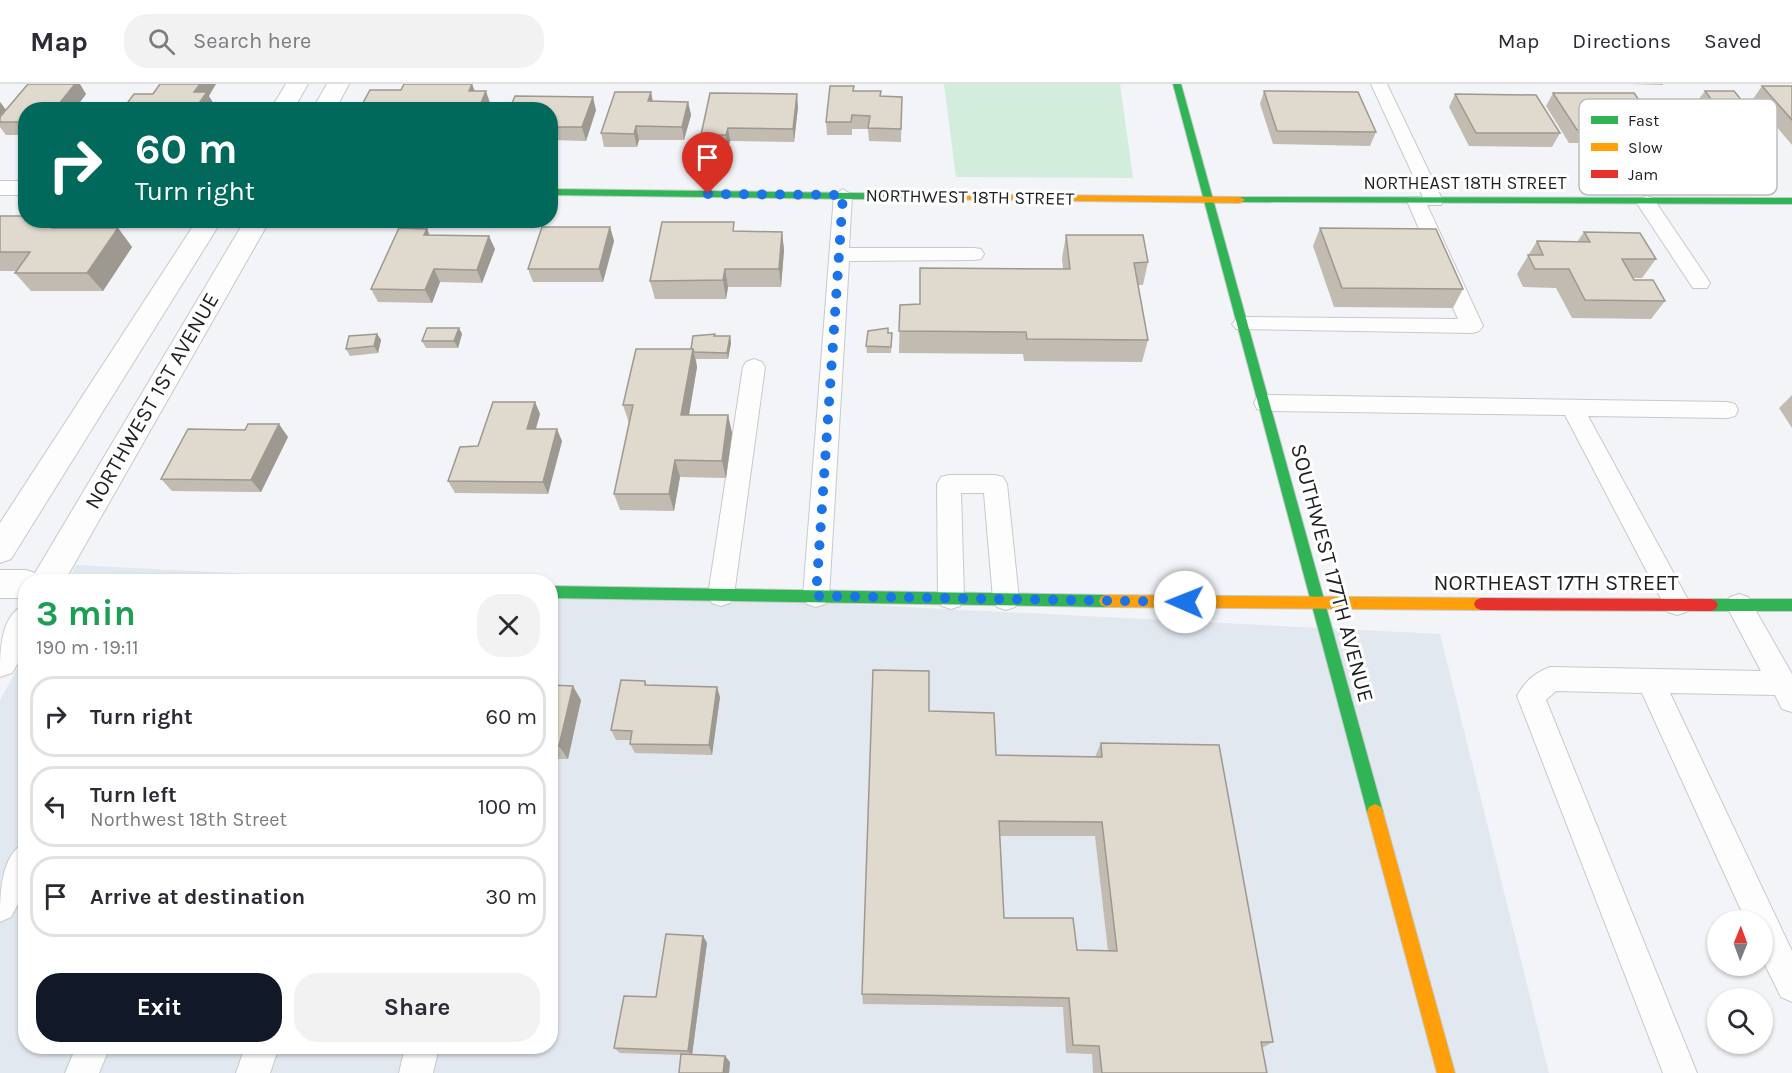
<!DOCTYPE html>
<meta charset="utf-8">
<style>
:root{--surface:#fff;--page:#f2f2f3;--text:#2b2b33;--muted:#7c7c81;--line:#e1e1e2;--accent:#111827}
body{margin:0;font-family:Karla,sans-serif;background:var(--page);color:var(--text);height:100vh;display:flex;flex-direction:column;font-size:22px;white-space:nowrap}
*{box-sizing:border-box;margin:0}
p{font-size:20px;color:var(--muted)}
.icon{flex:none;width:33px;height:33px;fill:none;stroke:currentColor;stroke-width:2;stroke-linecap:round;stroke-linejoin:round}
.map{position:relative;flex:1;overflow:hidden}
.panel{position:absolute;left:18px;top:490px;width:540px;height:480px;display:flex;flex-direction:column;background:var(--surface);border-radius:24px;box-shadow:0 2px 4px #0004}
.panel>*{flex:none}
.banner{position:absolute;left:18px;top:18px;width:540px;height:126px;border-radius:24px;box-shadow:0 2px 4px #0004;background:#00695c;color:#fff;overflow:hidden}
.needle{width:39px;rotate:1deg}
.buttons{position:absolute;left:1707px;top:826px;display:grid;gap:12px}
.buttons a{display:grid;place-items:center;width:66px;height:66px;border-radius:50%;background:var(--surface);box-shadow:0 2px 4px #0004;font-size:30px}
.pin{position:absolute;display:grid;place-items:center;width:51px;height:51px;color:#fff;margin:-62px -26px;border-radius:50% 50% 50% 0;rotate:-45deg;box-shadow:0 0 6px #0007}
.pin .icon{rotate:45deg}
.me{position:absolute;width:66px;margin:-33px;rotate:271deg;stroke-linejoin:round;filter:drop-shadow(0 0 4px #0008)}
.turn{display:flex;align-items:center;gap:21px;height:126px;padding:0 18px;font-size:27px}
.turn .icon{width:78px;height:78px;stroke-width:2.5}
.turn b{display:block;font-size:42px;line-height:51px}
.round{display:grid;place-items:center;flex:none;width:63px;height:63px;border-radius:24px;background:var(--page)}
.headline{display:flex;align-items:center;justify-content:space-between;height:102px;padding:0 18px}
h1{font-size:36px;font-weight:700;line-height:45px;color:#1e9e55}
.button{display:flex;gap:12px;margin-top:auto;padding:12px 18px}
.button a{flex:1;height:69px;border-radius:24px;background:var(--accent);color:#fff;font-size:24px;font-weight:700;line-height:69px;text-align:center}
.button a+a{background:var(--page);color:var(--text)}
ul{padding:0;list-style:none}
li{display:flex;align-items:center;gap:18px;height:81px;margin:0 12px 9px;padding:0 6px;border:3px solid var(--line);border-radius:24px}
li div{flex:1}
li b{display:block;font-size:22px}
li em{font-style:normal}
header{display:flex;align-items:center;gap:36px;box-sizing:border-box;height:84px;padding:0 30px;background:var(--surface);border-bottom:2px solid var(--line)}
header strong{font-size:28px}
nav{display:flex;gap:33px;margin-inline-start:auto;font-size:21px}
.search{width:420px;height:54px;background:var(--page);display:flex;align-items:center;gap:15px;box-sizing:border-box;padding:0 21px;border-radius:24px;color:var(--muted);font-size:22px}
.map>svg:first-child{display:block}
.built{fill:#e2e8f0}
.green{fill:#d3eddd}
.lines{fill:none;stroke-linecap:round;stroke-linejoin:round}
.lane-casing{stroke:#c7c9cc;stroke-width:2}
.street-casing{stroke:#c7c9cc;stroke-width:2}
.fast-casing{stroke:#c7c9cc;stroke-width:2}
.slow-casing{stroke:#c7c9cc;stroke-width:2}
.jam-casing{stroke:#c7c9cc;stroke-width:2}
.lane{fill:#fdfdfe;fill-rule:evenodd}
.street{fill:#fdfdfe;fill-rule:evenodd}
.fast{fill:#30b455;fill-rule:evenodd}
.slow{fill:#ff9f0a;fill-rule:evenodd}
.jam{fill:#e5322d;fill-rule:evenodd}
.wall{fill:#c1bbb1;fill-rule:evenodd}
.shaded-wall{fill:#9d9890}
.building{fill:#e0d9ce;stroke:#9d9890;stroke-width:1.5;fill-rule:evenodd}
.route{stroke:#1a73e8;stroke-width:10;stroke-dasharray:0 18}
.labels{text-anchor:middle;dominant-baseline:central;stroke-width:6;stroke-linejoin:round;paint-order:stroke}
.far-street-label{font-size:18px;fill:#1e2022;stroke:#fff}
.street-label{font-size:22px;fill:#1e2022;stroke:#fff}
.key{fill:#fff;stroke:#bcbcbd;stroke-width:1.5}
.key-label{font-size:16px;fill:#1e2022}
</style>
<header>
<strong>Map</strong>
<div class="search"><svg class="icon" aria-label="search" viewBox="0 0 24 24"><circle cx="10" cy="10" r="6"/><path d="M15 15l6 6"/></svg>Search here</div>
<nav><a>Map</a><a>Directions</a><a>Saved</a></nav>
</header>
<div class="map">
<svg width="1792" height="989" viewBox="0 0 1792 989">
<rect width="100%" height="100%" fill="#f2f4f7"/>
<path class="built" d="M76,481L409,498H67Z
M551,505L1440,550L1549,989H0V616L25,571L26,963H550Z"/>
<path class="green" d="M944,0H1120L1133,94L956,93Z"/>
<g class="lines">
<g class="lane-casing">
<path id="lane" d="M1371,0H1387L1443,117L1441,121H1427L1483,242L1479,247L1472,249L1236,245L1232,240L1236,235L1243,233L1458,235L1407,117L1409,113H1423Z
M843,105L852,111L849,164H974L981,165L984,170L981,175L974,176L849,177L829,512L825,520L816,523L807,520L803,512L834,111Z
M1646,112L1653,114L1707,194L1710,199L1707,204H1693L1636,118Z
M754,275L762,278L765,283L734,511L730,519L721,522L712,519L708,511L743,283L746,278Z
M1265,311L1727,318L1735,320L1738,326L1735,332L1727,334L1588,332L1686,512L1690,520L1686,528L1677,531L1668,528L1565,331L1265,327L1257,325L1254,319L1257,313Z
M949,391H995L1003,393L1007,400L1019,515L1015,523L1006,526L997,523L993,515L984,409H961L964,514L960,522L951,525L942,522L938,514L937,400L941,393Z
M1739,510L1748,513L1792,590V628L1782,625L1775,611L1670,609L1792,867V918L1781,913L1762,875V837H1746L1642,609L1556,607L1546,616L1697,989H1663L1517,612C1524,598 1536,588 1550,583L1761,587L1726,521L1730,513Z
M26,758V805L11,833L0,838C0,810 0,771 26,758Z
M76,963H110L99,989H65Z
M245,963H279L270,989H236Z
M405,963H439L433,989H399Z"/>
</g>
<g class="street-casing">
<path id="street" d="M286,0H308L293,26H270Z
M327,0H349L335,26H312Z
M0,97H26V111H0Z
M197,136H222L11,475L0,479V439Z
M245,136H270L64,498H26V514H0V486H26L35,489Z
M26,520V566L12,589L0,593C0,566 0,531 26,520Z"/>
</g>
<g class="fast-casing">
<path id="fast" d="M1173,0H1181L1383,728L1381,733L1375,736L1369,733L1367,728Z
M550,105L926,110L931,113L926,116L550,111Z
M1240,113L1792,114V120L1236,118L1235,116Z
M550,502L1106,511L1111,513L1113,517L1111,521L1106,523L550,514Z
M1711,515H1792V527H1711L1706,525L1704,521L1706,517Z"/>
</g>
<g class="slow-casing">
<path id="slow" d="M926,110L1240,113L1245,116L1240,119L922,115V111Z
M1106,511L1481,514L1486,516L1488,520L1486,524L1481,526L1106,523L1101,521L1099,517L1101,513Z
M1375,720L1381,723L1383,728L1455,989H1437L1367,728L1369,723Z"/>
</g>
<g class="jam-casing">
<path id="jam" d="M1481,514L1711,515L1716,517L1718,521L1716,525L1711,527L1481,526L1476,524L1474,520L1476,516Z"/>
</g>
<use href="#lane" class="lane"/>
<use href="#street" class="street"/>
<use href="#fast" class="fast"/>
<use href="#slow" class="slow"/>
<use href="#jam" class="jam"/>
</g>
<path class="wall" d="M1630,0H1663V1Z
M1762,2H1792V61L1753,15Z
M854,7L881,12L902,13L901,58L869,57L868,45H852V51H827L826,38Z
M1264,7L1376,48L1370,62L1273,60L1260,20Z
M1705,7L1765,45L1755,58L1737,57L1739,61L1729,74H1686L1661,40L1670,27H1700L1695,20Z
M651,8L653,17L688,18L691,31L684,56H639L637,63H604L601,49Z
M1553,9L1669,58L1659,71L1630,70L1623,59H1569L1546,22Z
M86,10L74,26H26V51H6L0,43V18L6,26Z
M1455,10L1560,49L1552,63L1469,62L1449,23Z
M798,23L794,58L730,57L728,64H703L701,51Z
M550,26H596L586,57L550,56Z
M0,132L65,136L71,144H118L132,163L103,207H31L15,189L16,187H0Z
M610,143L614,157L603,198H533L528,185Z
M1320,144L1463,205L1453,224L1334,223L1313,162Z
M735,147L782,148L784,166L781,203H728L726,215H655L650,197Z
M1584,148L1656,175L1642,194H1633L1634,196L1665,217L1651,235L1572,234L1556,204L1523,203L1517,190L1537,157L1577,158Z
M430,151L495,165L482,199L440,198L432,219L378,218L371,205Z
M1066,151L1148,178L1143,201H1138L1148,256L1142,278L1024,277L1023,270L899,269L900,221L920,220V184L1063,185L1062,174Z
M459,244L462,250L458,264H426L422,257Z
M888,249L892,256L891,269H867L866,262Z
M377,250L381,256L378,269L350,272L346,265Z
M715,250V252H730L731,259L728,275H696L697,283L689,331H728L732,349L726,394L680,393L674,427L620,426L614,410L629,339L623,321L691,265Z
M1792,311V344L1779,324Z
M535,318L540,330L536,345L562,357L548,410L455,409L448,397L478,362Z
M288,353L261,408L172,407L161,395Z
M645,597L647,601L720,613L712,671L635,669L630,660V656H616L611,646Z
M550,601L581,616L568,675H550Z
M929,627L996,671L1095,673L1101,659L1273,958L1262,964L1267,989H1093L1092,970L1066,969L1063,923L863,920L862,910ZM1000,752H1095L1108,867L1077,866L1004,834Z
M703,852L707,859L692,971L730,978L729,989H679L681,971L620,969L614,964L656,913Z"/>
<path class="shaded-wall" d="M75,0H80L86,10L74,26H54Z
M200,0H216L209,12L215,22L212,26H195L194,8Z
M472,0L479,18L469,7Z
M486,7L492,25L478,26Z
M651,8L653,21L648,17Z
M797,10L798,23L794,58L793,45Z
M593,13L596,26L586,57L582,43Z
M0,18L6,26L0,32Z
M688,18L691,31L684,56L682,43Z
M636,42L639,56L637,63L634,50Z
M728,44L730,57L728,64L726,51Z
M58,136H65L76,151L52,144Z
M610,143L614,157L603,198L599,185Z
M118,144L132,163L103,207L87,189Z
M427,145L433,158L424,151Z
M782,148L784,166L781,203L779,185Z
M489,152L495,165L482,199L477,186Z
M434,185L440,198L432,219L425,206Z
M725,185L728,203L726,215L723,196Z
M459,244L462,250L458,264L454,257Z
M377,250L381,256L378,269L374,262Z
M730,252L731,259L728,275L727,269Z
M693,265L697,283L686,348L681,331Z
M535,318L540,330L532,357L527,345Z
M728,331L732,349L726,394L722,377Z
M279,340L288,353L261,408L251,396Z
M557,345L562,357L548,410L543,398Z
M675,376L680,393L674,427L669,410Z
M573,602L581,616L568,675L559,662Z
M717,603L720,613L712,671L709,661Z
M703,852L707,859L692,971L688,967Z
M725,972L730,978L729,989H723Z"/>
<path class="building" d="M28,0H75L54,26H26V38H0V33Z
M160,0H200L194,8H207L195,25L122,26L134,10H153Z
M404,0H472L469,7H486L478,26H359L370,6H401Z
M830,2H854L853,7H881L880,12L902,13L901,45L868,44L870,32L852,31L851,38H826Z
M1762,2H1792V36Z
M1264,7L1358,8L1376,48L1277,47Z
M1705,7H1734L1765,45L1726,44L1739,61H1695L1670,27H1720Z
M615,8H651L648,17L688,18L682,43L636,42L634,50L601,49Z
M710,9L797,10L793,45L728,44L726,51H701Z
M1553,9H1634L1669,58L1639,57L1631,46H1577Z
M1455,10L1536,11L1560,49H1476Z
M515,12L593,13L582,43H550V26H509Z
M0,132H26V136H58L52,144H118L87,189H15L30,168H0Z
M662,138H734L733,147L782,148L779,185H725L723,196L650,197Z
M542,143H610L599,185H528Z
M399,144L427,145L424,151L489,152L477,186L434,185L425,206L371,205Z
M1320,144L1436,145L1463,205L1342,204Z
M1584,148L1640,149L1656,175H1622L1634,196H1653L1665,217L1585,216L1569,185H1535L1528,171H1543L1537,157L1590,158Z
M1066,151H1143L1148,178L1134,179L1148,256L1027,255L1026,248L899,247L900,221L920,220V184L1070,185Z
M427,244H459L454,257H422Z
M888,244V249H892L891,263L866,262L868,247Z
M377,250L374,262L346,265L349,252Z
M715,250L714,252H730L727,269L694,268L693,265H691L693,252Z
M636,265H693L681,331H728L722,377L675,376L669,410H614L633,321H623Z
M493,318H535L527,345H557L543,398L448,397L460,363L478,362Z
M248,340H279L251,396L161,395L188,345L245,346Z
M873,586L929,587V627L994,629L996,671L1102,673L1101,659L1219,661L1273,958H1261L1267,989H1102L1099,962L1073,961L1069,914L862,910ZM999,737L1102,738L1117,867L1077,866L1073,834H1004Z
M621,596L645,597V601L717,603L709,661L630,660L632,647L611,646Z
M550,601L573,602L559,662H550Z
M666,850L703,852L688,967L614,964L624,912L656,913Z
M681,970L725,972L723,989H679Z"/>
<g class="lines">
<path class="route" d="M708,110L843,111L816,512L1185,518"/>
</g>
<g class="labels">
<g class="far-street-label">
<text x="1465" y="99">NORTHEAST 18TH STREET</text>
<text transform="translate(970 113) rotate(1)">NORTHWEST 18TH STREET</text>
</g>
<g class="street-label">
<text transform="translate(152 317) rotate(-60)">NORTHWEST 1ST AVENUE</text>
<text transform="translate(1332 489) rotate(75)">SOUTHWEST 177TH AVENUE</text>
<text x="1556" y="499">NORTHEAST 17TH STREET</text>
</g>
</g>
<rect x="1579" y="15" width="198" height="96" rx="9" class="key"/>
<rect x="1591" y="32" width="27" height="8" fill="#30b455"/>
<rect x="1591" y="59" width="27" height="8" fill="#ff9f0a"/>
<rect x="1591" y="86" width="27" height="8" fill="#e5322d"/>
<g class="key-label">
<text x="1628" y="42">Fast</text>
<text x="1628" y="69">Slow</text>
<text x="1628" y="96">Jam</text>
</g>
</svg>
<div class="buttons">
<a><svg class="needle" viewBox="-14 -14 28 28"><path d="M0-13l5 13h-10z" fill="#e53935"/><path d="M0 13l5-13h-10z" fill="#7c7c81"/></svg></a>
<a><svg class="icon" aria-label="search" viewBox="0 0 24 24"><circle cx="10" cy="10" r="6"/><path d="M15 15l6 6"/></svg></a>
</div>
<div class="pin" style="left:708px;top:110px;background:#d93025"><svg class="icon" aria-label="arrive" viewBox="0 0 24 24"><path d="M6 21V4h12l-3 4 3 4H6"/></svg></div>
<svg class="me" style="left:1185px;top:518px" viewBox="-20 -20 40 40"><circle r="19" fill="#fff"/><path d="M0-13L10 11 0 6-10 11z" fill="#1a73e8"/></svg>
<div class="banner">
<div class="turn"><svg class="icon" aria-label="right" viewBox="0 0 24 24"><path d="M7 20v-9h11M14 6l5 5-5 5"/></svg><div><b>60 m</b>Turn right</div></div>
</div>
<section class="panel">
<div class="headline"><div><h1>3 min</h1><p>190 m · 19:11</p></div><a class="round"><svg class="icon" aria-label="close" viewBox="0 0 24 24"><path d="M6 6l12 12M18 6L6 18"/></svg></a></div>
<ul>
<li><svg class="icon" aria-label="right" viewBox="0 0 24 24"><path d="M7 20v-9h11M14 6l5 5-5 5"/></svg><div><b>Turn right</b></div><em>60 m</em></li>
<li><svg class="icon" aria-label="left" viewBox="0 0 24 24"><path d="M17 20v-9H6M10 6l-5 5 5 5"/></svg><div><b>Turn left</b><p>Northwest 18th Street</p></div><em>100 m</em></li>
<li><svg class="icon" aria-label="arrive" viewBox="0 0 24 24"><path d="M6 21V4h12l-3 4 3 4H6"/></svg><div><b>Arrive at destination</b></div><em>30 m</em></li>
</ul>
<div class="button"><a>Exit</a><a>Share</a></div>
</section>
</div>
